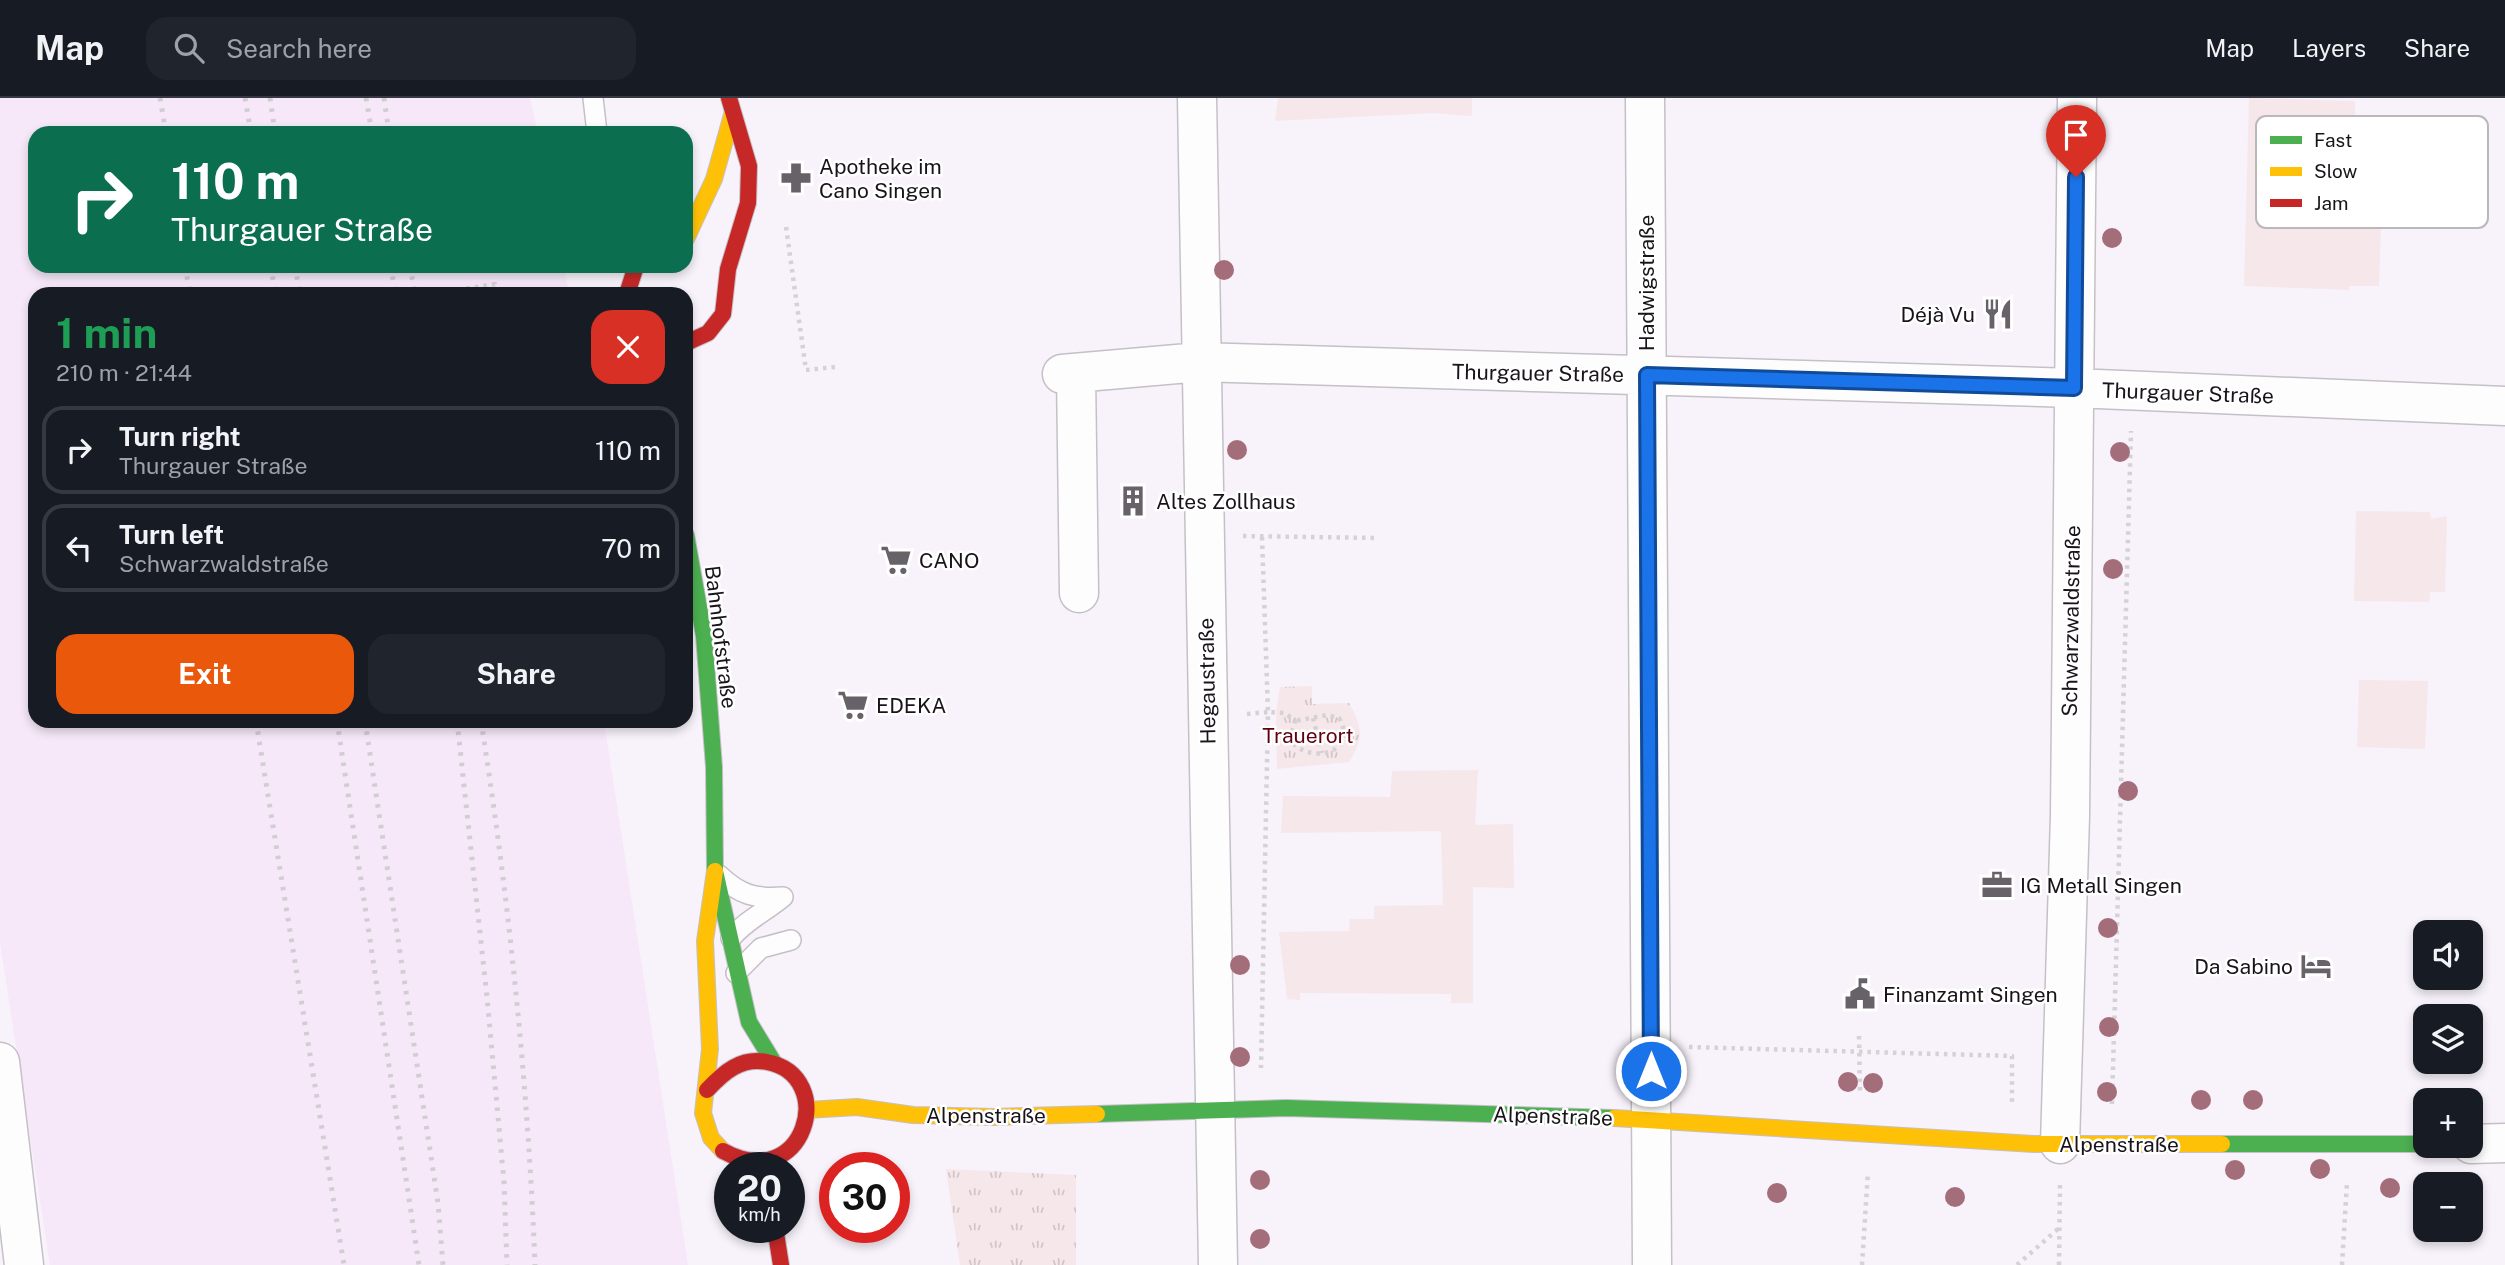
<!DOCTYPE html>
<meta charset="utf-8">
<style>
:root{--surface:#171b24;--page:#20242c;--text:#f1f3f6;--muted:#9ea1a6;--line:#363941;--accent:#ea580c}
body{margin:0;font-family:"Public Sans",sans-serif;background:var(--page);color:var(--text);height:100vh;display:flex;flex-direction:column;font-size:26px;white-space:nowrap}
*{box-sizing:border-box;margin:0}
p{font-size:23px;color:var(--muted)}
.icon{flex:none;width:38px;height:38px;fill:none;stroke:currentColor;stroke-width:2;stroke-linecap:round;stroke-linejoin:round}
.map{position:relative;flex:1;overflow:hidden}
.panel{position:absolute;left:28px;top:189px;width:665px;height:441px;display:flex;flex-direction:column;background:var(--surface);border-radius:21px;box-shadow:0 4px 10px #0003}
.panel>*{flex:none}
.top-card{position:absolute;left:28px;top:28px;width:665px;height:147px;border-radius:21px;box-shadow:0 4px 10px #0003;background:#0b6e4f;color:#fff;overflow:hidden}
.fabs{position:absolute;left:2413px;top:822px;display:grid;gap:14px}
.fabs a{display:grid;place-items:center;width:70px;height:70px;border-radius:14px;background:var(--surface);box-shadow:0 4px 10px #0003;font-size:35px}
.speed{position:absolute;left:714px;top:1054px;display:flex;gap:14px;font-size:35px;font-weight:700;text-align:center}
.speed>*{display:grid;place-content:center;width:91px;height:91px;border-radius:50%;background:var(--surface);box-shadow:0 4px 10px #0003;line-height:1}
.speed small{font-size:18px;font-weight:400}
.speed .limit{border:10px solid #d22;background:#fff;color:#111}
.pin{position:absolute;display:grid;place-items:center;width:60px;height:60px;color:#fff;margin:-72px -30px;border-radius:50% 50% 50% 0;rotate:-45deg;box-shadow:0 0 7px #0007}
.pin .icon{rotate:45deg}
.me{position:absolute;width:77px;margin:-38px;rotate:0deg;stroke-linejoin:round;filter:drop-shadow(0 0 5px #0008)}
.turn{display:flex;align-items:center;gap:24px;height:147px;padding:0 28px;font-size:32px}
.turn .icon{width:91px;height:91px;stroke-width:2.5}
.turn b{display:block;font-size:49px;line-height:60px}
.round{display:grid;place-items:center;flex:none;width:74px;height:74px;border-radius:21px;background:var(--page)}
.headline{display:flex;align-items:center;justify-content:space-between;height:119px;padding:0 28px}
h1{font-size:42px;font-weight:700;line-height:52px;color:#1e9e55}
.primary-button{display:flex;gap:14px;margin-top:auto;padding:14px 28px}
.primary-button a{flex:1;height:80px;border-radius:21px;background:var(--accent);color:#fff;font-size:28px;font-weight:700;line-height:80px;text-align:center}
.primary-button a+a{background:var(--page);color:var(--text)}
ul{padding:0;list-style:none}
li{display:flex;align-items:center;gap:21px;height:88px;margin:0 14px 10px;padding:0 14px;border:4px solid var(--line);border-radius:21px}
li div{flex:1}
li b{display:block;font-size:26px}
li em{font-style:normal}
header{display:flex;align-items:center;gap:42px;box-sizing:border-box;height:98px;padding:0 35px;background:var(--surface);border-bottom:2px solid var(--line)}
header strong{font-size:33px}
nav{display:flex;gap:38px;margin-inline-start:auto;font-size:24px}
.search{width:490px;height:63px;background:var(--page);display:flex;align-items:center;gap:18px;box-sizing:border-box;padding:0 24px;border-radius:21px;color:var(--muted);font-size:26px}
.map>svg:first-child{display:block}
.built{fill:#f6e8f9}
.park{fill:url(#park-tufts)}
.garden{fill:#f6e7ea}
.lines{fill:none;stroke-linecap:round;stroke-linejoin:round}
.lane-casing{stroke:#c5c0c7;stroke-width:22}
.street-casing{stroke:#c5c0c7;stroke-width:41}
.fast-casing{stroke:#c5c0c7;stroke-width:18}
.slow-casing{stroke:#c5c0c7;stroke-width:18}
.jam-casing{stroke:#c5c0c7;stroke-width:18}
.path{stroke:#d4d2d5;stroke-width:4.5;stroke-dasharray:3.5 5;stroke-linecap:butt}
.lane{stroke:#fefdfe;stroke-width:19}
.street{stroke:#fefdfe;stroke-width:38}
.fast{stroke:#4caf50;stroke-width:16}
.slow{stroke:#ffc107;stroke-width:16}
.jam{stroke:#c62828;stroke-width:16}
.rail{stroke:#d0ced1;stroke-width:5;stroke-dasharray:3.5 7;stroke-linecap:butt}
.tree{fill:#a46d7a}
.route-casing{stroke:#114b97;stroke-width:18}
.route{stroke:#1a73e8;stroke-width:12}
.labels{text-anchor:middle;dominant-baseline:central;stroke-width:5;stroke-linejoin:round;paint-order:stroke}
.poi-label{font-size:21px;fill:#19141a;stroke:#fff;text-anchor:start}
.street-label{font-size:21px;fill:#19141a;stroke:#fff}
.park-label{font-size:21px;fill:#600111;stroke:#fff}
.key{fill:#fff;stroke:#bab8ba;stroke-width:2}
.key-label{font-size:19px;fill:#19141a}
</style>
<header>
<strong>Map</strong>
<div class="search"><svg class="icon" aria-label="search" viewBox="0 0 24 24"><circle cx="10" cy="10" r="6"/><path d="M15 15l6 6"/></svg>Search here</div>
<nav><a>Map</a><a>Layers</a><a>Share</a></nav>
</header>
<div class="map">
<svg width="2505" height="1167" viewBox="0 0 2505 1167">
<defs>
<pattern id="park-tufts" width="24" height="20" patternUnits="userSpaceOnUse" patternTransform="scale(1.75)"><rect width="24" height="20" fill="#f6e7ea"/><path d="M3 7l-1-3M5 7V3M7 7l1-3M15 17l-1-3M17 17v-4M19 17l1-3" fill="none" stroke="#d2c5c8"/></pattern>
</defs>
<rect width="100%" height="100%" fill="#f8f2fa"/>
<path class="built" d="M0,0H530L538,35H35V168H564L569,196H35V623H604L688,1167H50L0,845Z"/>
<path class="park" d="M1312,588V606L1349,605C1363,630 1364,640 1349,664L1277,671L1276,614L1280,589Z
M946,1071L1076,1077V1167H960Z"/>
<path class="garden" d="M1278,0H1472V18L1432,15L1275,23Z
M2249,0L2355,3V17L2368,18L2366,96L2382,97L2379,188H2349V192L2244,188Z
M2356,413L2430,414L2431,421L2447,418L2445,494H2430L2429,504L2354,503Z
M2359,582L2428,583L2425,651L2357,649Z
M1478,672L1475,727L1513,726L1514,790L1473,789V905H1451V896L1300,895V902L1287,901L1279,834L1349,833L1350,821H1374V808L1443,807L1441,733L1281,735L1283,698L1390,699L1392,673Z"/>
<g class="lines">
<g class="lane-casing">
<path id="lane" d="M593,0L597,35
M719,777C740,797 755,801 783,799
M731,840C746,822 765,814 783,799
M736,875L761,850L791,842"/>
</g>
<g class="street-casing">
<path id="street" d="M1197,0L1218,1167
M1645,0L1652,1167
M1062,276L1200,264L2074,290L2505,308
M1076,276L1079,495
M0,964L24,1167
M2060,1046L2070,718L2077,0
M2471,1046L2505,1045"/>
</g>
<g class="fast-casing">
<path id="fast" d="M686,437L704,538L714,669L715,773L749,924L774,965
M1097,1016L1286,1010L1614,1020
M2222,1046H2426"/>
</g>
<g class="slow-casing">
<path id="slow" d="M686,141L714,81L732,17
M715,773L705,843L710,951L703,1015L711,1040L723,1053
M807,1012L857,1009L913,1017L994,1019L1097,1016
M1614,1020L2034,1046H2222"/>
</g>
<g class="jam-casing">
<path id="jam" d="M627,196L636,168
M686,245L708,235L723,216L728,171L748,105L749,68L729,0
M707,992C724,974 741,959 767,964C839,978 805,1098 723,1053
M775,1129L781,1167"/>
</g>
<path class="path" d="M786,129L806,272L835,269
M433,196L495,186L497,195L511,196
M1243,438L1379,440
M1262,439L1268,614L1285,615L1295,623L1290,642C1309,667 1359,656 1339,620L1327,617L1295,623
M1247,616L1268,614L1261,970
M1313,620L1322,655
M1859,938L1860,996
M1689,949L2012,958V1004
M2112,1006L2131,333
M1862,1167L1868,1074
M2017,1167L2058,1131
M2059,1167L2060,1084
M2342,1167L2347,1084"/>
<use href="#lane" class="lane"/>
<use href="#street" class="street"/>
<use href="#fast" class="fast"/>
<use href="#slow" class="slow"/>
<use href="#jam" class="jam"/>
<path class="rail" d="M160,0L166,35
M245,0L251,35
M270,0L275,35
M366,0L372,35
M384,0L389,35
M185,168L190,196
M271,168L275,196
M295,168L300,196
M391,168L395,196
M410,168L415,196
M256,623L344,1167
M337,623L419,1167
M365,623L438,1105L443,1167
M457,623L487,899L504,1084L507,1167
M481,623C509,802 528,986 535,1167"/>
</g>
<g class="tree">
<circle cx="2112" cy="140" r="10"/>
<circle cx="1224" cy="172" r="10"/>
<circle cx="1237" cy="352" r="10"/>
<circle cx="2120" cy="354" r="10"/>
<circle cx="2113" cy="471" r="10"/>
<circle cx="2128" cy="693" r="10"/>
<circle cx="2108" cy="830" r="10"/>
<circle cx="1240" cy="867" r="10"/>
<circle cx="2109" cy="929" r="10"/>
<circle cx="1240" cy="959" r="10"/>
<circle cx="1848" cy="984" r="10"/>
<circle cx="1873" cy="985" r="10"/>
<circle cx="2107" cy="994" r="10"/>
<circle cx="2201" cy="1002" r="10"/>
<circle cx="2253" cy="1002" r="10"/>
<circle cx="2320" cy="1071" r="10"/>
<circle cx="2235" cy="1072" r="10"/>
<circle cx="1260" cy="1082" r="10"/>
<circle cx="2390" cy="1090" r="10"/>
<circle cx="1777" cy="1095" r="10"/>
<circle cx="1955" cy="1099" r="10"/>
<circle cx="1260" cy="1141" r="10"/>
</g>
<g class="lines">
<g class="route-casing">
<path id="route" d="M1651,973L1647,277L2074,290L2076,79"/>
</g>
<use href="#route" class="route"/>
</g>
<defs>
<g id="pharmacy-bare" transform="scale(2.415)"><path d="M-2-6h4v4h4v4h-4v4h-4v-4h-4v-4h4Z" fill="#676268" stroke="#fff" stroke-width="2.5" paint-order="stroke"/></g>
<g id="restaurant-bare" transform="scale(2.415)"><path d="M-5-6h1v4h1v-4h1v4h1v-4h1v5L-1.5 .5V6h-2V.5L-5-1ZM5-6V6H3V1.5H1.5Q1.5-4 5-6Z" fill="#676268" stroke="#fff" stroke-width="2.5" paint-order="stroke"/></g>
<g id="building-bare" transform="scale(2.415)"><path d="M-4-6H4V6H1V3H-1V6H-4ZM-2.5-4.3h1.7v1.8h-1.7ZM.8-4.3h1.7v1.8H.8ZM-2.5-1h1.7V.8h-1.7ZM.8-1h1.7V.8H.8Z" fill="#676268" stroke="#fff" stroke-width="2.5" paint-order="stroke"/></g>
<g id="supermarket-bare" transform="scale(2.415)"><path d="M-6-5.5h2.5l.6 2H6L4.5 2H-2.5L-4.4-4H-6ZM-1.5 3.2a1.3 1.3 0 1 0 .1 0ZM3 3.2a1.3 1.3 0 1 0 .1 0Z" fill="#676268" stroke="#fff" stroke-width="2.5" paint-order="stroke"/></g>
<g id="office-bare" transform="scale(2.415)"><path d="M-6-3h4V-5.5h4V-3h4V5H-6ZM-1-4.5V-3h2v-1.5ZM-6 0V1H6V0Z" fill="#676268" stroke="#fff" stroke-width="2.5" paint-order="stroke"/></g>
<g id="hotel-bare" transform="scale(2.415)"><path d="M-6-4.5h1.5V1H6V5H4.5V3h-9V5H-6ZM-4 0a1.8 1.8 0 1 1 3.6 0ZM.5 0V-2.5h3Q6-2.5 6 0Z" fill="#676268" stroke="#fff" stroke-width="2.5" paint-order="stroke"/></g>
<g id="civic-bare" transform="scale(2.415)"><path d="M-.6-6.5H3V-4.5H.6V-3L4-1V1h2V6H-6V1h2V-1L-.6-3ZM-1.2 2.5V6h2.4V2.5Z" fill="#676268" stroke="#fff" stroke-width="2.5" paint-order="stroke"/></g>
</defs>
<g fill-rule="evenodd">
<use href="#pharmacy-bare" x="796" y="80"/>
<use href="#restaurant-bare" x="1998" y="216"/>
<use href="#building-bare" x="1133" y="403"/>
<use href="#supermarket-bare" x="896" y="462"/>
<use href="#supermarket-bare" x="853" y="607"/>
<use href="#office-bare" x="1997" y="787"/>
<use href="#hotel-bare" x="2316" y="868"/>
<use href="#civic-bare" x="1860" y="896"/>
</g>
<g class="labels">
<g class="poi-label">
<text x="819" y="68">Apotheke im<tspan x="819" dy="24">Cano Singen</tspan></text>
<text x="1975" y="216" text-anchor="end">Déjà Vu</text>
<text x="1156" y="403">Altes Zollhaus</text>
<text x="919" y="462">CANO</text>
<text x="876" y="607">EDEKA</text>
<text x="2020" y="787">IG Metall Singen</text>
<text x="2293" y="868" text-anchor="end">Da Sabino</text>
<text x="1883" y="896">Finanzamt Singen</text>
</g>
<g class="street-label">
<text transform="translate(1646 185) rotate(-90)">Hadwigstraße</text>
<text transform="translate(1538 275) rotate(1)">Thurgauer Straße</text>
<text transform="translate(2188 295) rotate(2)">Thurgauer Straße</text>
<text transform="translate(2071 523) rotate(-89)">Schwarzwaldstraße</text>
<text transform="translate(721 539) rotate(83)">Bahnhofstraße</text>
<text transform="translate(1207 583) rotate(-91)">Hegaustraße</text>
<text x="986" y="1017">Alpenstraße</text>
<text transform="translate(1553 1018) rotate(2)">Alpenstraße</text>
<text x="2119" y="1046">Alpenstraße</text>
</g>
<g class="park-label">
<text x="1308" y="637">Trauerort</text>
</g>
</g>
<rect x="2256" y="18" width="232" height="112" rx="10" class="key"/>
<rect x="2270" y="38" width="32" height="8" fill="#4caf50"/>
<rect x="2270" y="69" width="32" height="9" fill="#ffc107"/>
<rect x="2270" y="101" width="32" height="8" fill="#c62828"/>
<g class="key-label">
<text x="2314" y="49">Fast</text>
<text x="2314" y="80">Slow</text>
<text x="2314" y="112">Jam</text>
</g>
</svg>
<div class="fabs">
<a><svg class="icon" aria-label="sound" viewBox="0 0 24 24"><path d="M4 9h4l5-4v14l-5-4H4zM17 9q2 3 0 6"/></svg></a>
<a><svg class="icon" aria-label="layers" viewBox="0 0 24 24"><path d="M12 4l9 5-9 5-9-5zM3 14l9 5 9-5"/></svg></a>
<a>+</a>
<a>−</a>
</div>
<div class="speed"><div>20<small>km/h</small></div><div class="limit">30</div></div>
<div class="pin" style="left:2076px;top:79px;background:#d93025"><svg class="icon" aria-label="arrive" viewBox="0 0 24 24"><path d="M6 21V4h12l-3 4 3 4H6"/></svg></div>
<svg class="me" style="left:1651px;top:973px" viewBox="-20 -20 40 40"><circle r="17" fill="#1a73e8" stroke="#fff" stroke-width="3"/><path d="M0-11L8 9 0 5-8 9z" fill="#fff"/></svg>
<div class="top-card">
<div class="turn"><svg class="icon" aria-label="right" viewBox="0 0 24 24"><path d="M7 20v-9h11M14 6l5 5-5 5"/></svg><div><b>110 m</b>Thurgauer Straße</div></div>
</div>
<section class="panel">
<div class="headline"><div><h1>1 min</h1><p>210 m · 21:44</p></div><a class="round" style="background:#d93025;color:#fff"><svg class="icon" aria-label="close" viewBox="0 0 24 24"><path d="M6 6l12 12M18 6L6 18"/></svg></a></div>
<ul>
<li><svg class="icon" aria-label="right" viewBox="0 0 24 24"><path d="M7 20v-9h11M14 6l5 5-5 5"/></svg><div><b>Turn right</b><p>Thurgauer Straße</p></div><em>110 m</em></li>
<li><svg class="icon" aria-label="left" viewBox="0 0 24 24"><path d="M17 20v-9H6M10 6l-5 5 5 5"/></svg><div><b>Turn left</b><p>Schwarzwaldstraße</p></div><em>70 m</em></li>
</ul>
<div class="primary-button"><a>Exit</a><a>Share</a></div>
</section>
</div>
